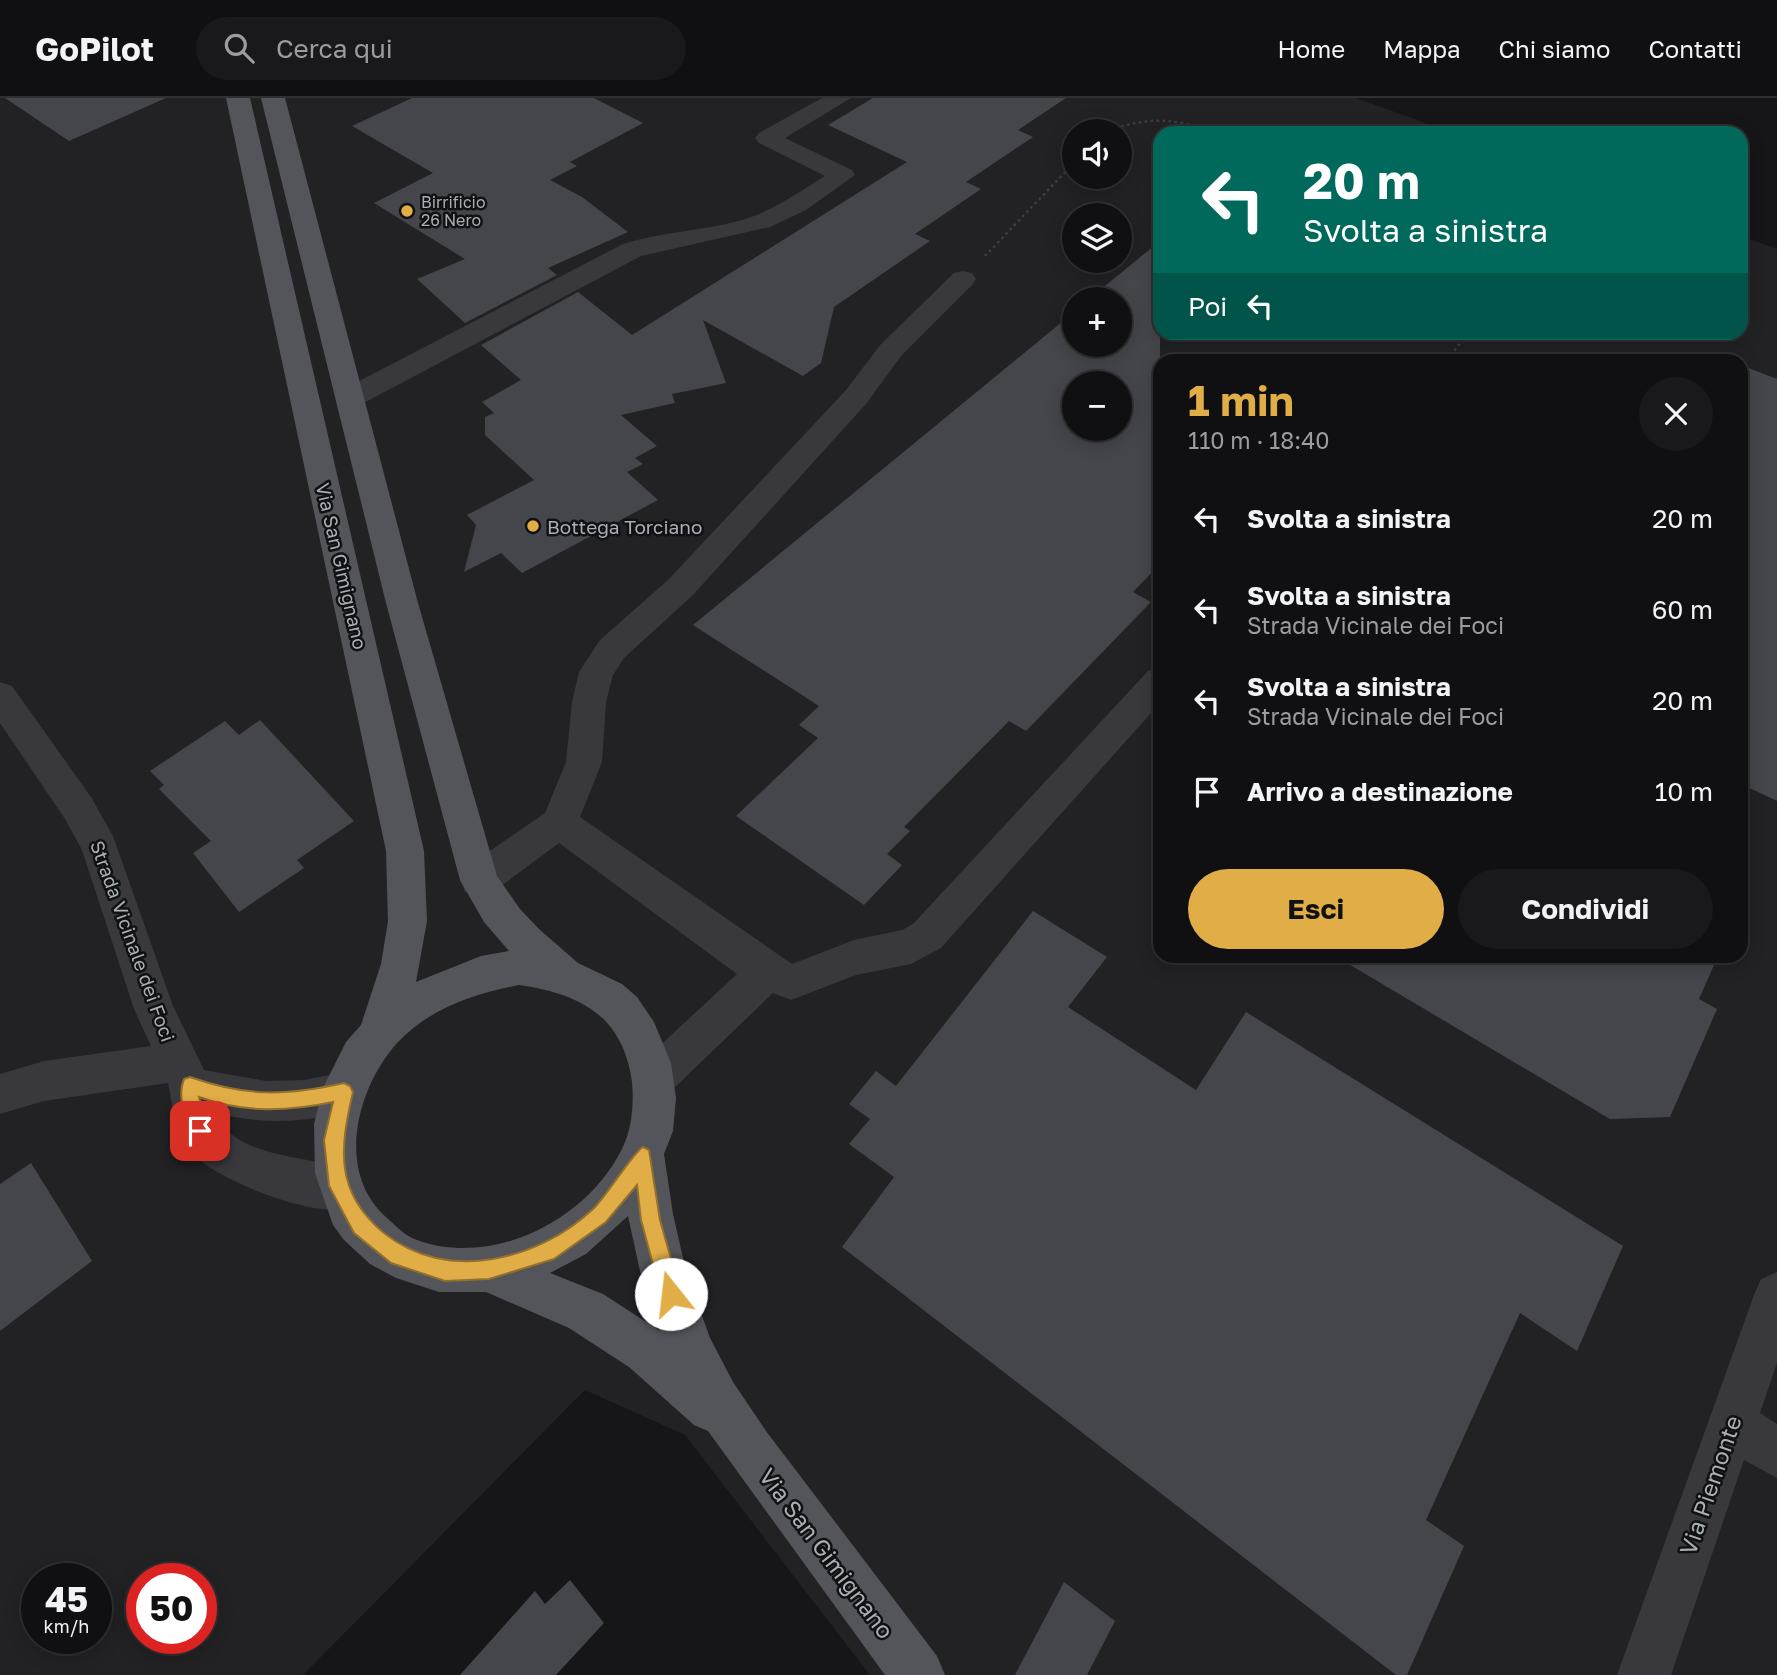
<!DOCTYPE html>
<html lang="it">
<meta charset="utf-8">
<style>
:root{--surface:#101012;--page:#19191b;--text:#f1f3f6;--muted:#9c9d9f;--line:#303032;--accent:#e1ad46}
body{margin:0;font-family:"Golos Text",sans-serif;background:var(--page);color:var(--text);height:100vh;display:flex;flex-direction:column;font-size:26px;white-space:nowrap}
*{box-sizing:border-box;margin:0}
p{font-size:23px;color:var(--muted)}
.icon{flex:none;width:38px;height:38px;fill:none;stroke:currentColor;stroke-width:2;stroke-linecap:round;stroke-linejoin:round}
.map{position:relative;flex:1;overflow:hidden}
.drawer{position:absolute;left:1153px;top:256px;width:595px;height:609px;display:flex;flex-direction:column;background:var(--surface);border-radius:21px;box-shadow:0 4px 18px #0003,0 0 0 2px var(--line)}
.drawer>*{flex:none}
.banner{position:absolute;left:1153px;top:28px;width:595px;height:214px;border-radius:21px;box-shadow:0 4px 18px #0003,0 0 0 2px var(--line);background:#00695c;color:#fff;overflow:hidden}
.tools{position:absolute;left:1062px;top:21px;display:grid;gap:14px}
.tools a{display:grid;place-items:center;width:70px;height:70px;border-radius:50%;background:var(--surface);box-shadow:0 4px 18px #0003,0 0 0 2px var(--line);font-size:35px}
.speed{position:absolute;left:21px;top:1465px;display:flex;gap:14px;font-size:35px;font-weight:700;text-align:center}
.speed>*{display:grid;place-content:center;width:91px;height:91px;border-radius:50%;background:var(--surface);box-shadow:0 4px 18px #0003,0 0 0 2px var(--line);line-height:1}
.speed small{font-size:18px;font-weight:400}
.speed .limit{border:10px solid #d22;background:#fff;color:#111}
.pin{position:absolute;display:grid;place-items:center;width:60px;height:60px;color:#fff;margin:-30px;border-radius:14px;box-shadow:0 4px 10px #0006}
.me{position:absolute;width:77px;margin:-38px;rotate:344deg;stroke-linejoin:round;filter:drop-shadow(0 0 5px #0008)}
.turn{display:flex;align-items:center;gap:24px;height:147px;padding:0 35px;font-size:32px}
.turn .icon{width:91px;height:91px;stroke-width:2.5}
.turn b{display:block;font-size:49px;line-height:60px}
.then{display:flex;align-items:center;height:66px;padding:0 35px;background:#0003;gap:14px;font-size:26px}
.round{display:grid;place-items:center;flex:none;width:74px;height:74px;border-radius:37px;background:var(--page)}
.summary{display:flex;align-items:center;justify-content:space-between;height:119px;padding:0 35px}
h1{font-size:42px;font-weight:700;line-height:52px;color:var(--accent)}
.action{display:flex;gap:14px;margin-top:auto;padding:14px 35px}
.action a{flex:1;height:80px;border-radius:42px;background:var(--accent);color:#111;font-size:28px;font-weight:700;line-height:80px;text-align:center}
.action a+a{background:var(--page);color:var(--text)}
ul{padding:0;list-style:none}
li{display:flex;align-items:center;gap:21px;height:91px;padding:0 35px}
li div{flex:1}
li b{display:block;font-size:26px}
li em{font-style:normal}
header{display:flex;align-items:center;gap:42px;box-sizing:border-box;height:98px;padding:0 35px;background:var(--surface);border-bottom:2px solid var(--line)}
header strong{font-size:33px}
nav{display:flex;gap:38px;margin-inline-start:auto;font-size:24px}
.search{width:490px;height:63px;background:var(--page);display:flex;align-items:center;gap:18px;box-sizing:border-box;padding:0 24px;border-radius:38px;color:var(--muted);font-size:26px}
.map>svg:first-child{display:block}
.built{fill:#222225;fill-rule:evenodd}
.building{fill:#45464b;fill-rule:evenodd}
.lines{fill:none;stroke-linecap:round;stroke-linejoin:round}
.path{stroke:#3e3f43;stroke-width:2.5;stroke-dasharray:2.5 3.5;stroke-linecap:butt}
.minor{fill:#38383d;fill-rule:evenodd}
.major{fill:#54555b;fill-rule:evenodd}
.route{fill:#e1ad46;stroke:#92702e;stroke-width:2}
.poi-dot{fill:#e1ad46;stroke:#111113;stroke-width:2.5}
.labels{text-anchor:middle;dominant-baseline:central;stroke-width:5;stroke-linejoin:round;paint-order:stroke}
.far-poi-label{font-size:16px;fill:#aaaeb7;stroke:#111113;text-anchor:start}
.poi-label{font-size:19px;fill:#aaaeb7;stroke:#111113;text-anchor:start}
.street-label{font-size:19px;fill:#aaaeb7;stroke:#111113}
.near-street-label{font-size:23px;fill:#aaaeb7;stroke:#111113}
</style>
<header>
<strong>GoPilot</strong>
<div class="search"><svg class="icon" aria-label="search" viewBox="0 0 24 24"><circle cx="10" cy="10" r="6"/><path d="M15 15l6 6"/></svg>Cerca qui</div>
<nav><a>Home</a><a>Mappa</a><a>Chi siamo</a><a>Contatti</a></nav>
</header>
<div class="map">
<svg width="1777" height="1577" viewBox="0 0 1777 1577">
<rect width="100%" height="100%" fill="#161618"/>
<path class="built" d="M0,0H1356L1453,35H1160V234H1741V138L1777,151V1577H870L685,1337L585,1292L303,1577H0ZM1074,33H1120V79H1074ZM1074,117H1120V163H1074ZM1074,201H1120V247H1074ZM1160,262H1741V858H1160ZM1074,285H1120V331H1074ZM37,1480H96V1540H37ZM142,1480H201V1540H142Z"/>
<path class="building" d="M5,0H166L69,43Z
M412,0H594L643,25L570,64L577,68L550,82L582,99L628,134L548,170L557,177L465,225L417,181L465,161L374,105L433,75L352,28Z
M873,0H1066L1018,32L1033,39L966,84L981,91L915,136L930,143L834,209L821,265L803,278L703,222L726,285L672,296L675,305L621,317L657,348L635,360L643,366L627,374L658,402L522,475L501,455L464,474L476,427L467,417L534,382L485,337V319L494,315L482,304L521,282L481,247L578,194L632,237L694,198L907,64L828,27Z
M1160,143V466L1133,494L1151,504L1026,633L1009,623L904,729L910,733L887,756L902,767L864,807L736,718L818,640L799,627L819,608L693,527L1074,214V247H1120V201H1089ZM1074,285H1120V331H1074Z
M1741,267L1777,281V703L1741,686Z
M260,622L354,723L297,762L304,770L239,814L193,755L211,743L159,691L164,687L150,673L225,623L239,637Z
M1033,813L1107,859L1068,909L1196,992L1246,914L1623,1148L1577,1253L1520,1215L1426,1422L1464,1448L1407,1577H1396L842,1149L894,1079L849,1046L870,1021L849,1006L876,973L896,988Z
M1335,858H1718L1699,901L1717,911L1670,1019L1610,1021Z
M31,1065L92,1163L0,1233V1086Z
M570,1482L604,1525L556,1577H460L535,1493L545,1506Z
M1064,1484L1115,1523L1087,1577H1015Z"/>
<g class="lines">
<path class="path" d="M1110,33C1146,18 1178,20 1213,35
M985,158L1074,65
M1447,262L1469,234"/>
<path class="minor" d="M822,0H851L785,40L852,72L855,77L806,112L770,129L641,158L360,307L350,309L340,307L336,300L340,293L623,146C661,134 701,133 739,123C771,114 798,95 825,78L759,45L755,40L759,35Z
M963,173L972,175L976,181L972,187L901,258L866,306L693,497L624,560L613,577L606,604L602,664L580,719L792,866L854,842L902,832L913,826L1148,573L1160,569V605L941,850L911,866L856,877L791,902L773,895L670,994L655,1000L640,994L634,980L640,966L737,876L559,745L493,794L479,798L465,794L460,782L465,770L545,715L566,664L572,604L579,574L600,542L669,481L846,292L881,246L954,175Z
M0,584L12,588L91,699L113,738L173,908L204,972L266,983L304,982L344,974L359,980L365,994L359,1008C313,1026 263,1027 215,1015C234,1062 316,1058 355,1073L361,1089L355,1105C350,1106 345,1110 340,1111C305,1117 203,1077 184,1047C172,1027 173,1006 168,985L44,1003L0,1016V976L44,963L151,948L134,911L82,752L65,721L0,625Z
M1777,1174V1265L1760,1315L1777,1326V1380L1744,1362L1671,1577H1617L1754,1197L1761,1181Z"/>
<path class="major" d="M226,0H250L424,753L427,823L416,884L481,858L509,853L484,824L460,782L386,505L261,0H285L418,505L497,778L520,811L539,831L578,865L622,886L637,899L654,924L671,965L676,1000L673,1033L664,1056L673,1116L686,1173L710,1240L733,1284L766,1333L937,1558L945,1577H885L708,1333L694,1327L629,1269L569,1230L486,1194H439L396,1180L370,1166L344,1142L333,1127L315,1075L314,1026L323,990L346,944L361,927L381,866L388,823L386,753ZM519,887C581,896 623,918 632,984C634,1006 632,1031 622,1051C587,1122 493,1170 417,1142C405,1138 396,1128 387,1120C335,1075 356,991 397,945C430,910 474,896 519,887ZM628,1118L640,1173L660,1233L603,1196L550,1175L586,1156Z"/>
</g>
<path class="route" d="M190,979C247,999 286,998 344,985L350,988L353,994C340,1050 334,1094 384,1135C446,1185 538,1163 593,1111C605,1100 635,1052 643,1049L649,1052L660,1122L681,1196L678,1203L671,1206L664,1203L661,1196L641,1122L637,1087L606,1124L554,1161L489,1181L445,1183L391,1165L354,1135L329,1088L324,1042L333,1004C286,1014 244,1015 199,999L209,1033L207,1039L200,1042L194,1039C187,1022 176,1000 184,981Z"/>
<g class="poi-dot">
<circle cx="407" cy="113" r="7"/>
<circle cx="533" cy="428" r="7"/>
</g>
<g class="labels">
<g class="far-poi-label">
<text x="421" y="104">Birrificio<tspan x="421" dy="18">26 Nero</tspan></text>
</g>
<g class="poi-label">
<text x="547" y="428">Bottega Torciano</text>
</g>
<g class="street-label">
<text transform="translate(342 468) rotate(77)">Via San Gimignano</text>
<text transform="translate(133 843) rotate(70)">Strada Vicinale dei Foci</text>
</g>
<g class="near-street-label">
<text transform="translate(1710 1387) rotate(-71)">Via Piemonte</text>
<text transform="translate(827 1455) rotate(53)">Via San Gimignano</text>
</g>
</g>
</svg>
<div class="tools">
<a><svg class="icon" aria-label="sound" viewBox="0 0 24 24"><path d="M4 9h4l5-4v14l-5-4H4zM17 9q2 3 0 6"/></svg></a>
<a><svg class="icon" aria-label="layers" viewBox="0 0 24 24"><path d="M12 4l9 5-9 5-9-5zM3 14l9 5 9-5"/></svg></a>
<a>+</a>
<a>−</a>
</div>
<div class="speed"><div>45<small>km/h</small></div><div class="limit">50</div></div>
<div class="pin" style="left:200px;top:1033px;background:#d93025"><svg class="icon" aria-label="arrive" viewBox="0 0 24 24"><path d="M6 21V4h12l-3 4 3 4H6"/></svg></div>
<svg class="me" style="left:671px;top:1196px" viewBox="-20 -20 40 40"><circle r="19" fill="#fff"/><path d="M0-13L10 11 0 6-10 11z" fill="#e1ad46"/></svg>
<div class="banner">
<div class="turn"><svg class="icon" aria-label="left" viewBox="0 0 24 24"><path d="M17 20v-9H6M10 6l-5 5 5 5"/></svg><div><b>20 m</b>Svolta a sinistra</div></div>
<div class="then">Poi<svg class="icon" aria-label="left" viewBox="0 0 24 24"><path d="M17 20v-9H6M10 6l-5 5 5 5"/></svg></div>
</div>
<section class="drawer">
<div class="summary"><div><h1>1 min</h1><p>110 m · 18:40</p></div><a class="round"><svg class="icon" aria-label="close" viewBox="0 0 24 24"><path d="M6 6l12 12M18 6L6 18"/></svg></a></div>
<ul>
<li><svg class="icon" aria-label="left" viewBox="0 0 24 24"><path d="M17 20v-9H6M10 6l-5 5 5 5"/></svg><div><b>Svolta a sinistra</b></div><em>20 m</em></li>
<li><svg class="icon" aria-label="left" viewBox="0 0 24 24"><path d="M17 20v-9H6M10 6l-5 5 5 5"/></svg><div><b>Svolta a sinistra</b><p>Strada Vicinale dei Foci</p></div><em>60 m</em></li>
<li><svg class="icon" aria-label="left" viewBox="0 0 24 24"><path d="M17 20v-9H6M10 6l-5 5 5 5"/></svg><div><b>Svolta a sinistra</b><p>Strada Vicinale dei Foci</p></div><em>20 m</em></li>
<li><svg class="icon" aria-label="arrive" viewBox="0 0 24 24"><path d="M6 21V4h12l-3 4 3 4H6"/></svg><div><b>Arrivo a destinazione</b></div><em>10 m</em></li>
</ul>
<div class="action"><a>Esci</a><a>Condividi</a></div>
</section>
</div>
